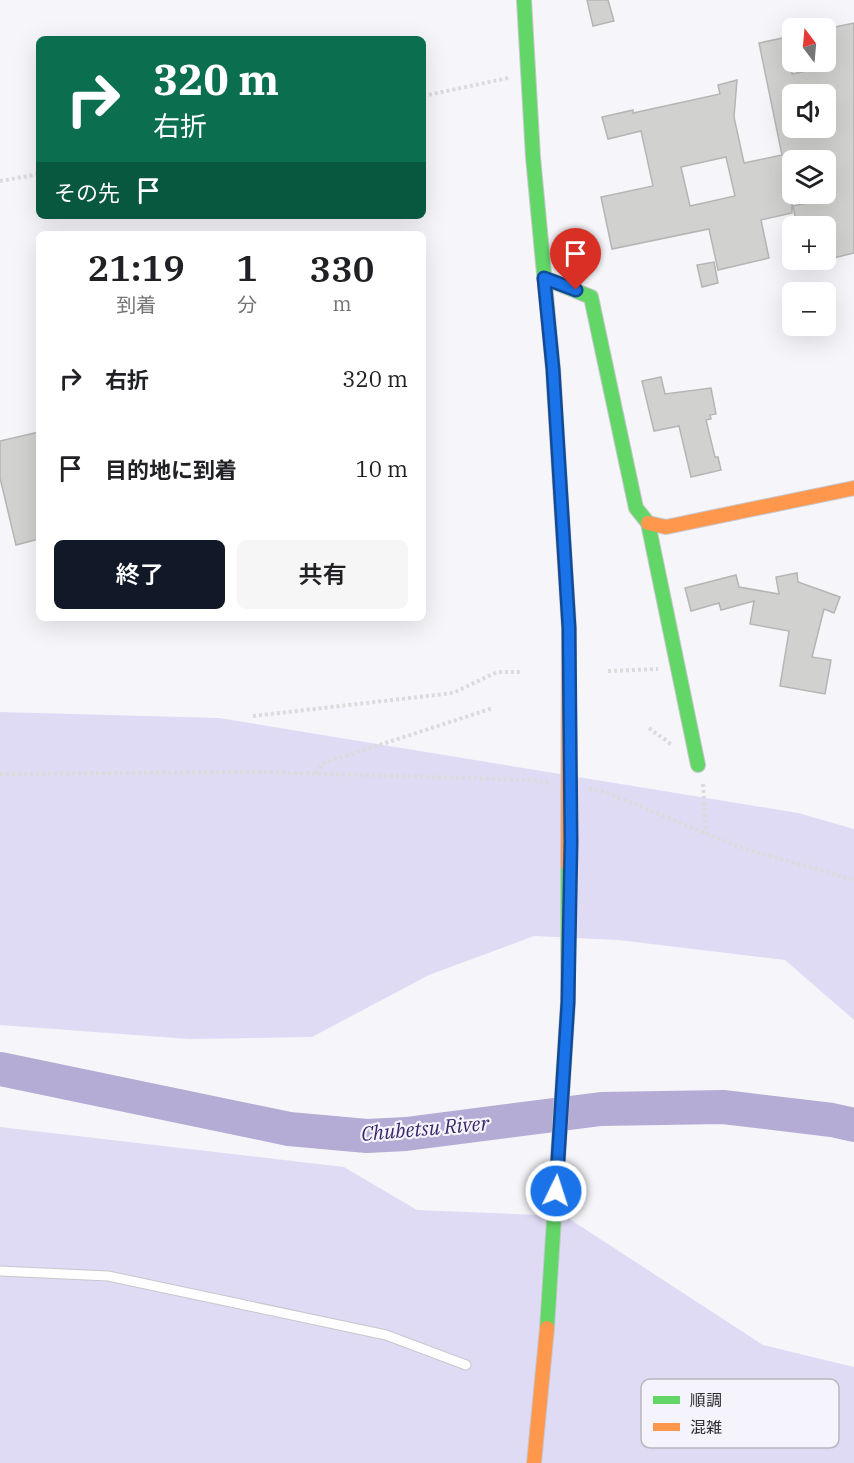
<!DOCTYPE html>
<html lang="ja">
<meta charset="utf-8">
<style>
:root{--surface:#fff;--page:#f6f6f6;--text:#202124;--muted:#757577;--accent:#111827}
body{margin:0;font-family:"IBM Plex Serif","Noto Sans JP",serif;background:var(--page);color:var(--text);height:100vh;display:flex;flex-direction:column;font-size:22px;white-space:nowrap}
*{box-sizing:border-box;margin:0}
p{font-size:20px;color:var(--muted)}
.icon{flex:none;width:33px;height:33px;fill:none;stroke:currentColor;stroke-width:2;stroke-linecap:round;stroke-linejoin:round}
.map{position:relative;flex:1;overflow:hidden}
.drawer{position:absolute;left:36px;top:231px;width:390px;height:390px;display:flex;flex-direction:column;background:var(--surface);border-radius:9px;box-shadow:0 6px 24px #0002}
.drawer>*{flex:none}
.banner{position:absolute;left:36px;top:36px;width:390px;height:183px;border-radius:9px;box-shadow:0 6px 24px #0002;background:#0b6e4f;color:#fff;overflow:hidden}
.needle{width:39px;rotate:344deg}
.tools{position:absolute;left:782px;top:18px;display:grid;gap:12px}
.tools a{display:grid;place-items:center;width:54px;height:54px;border-radius:9px;background:var(--surface);box-shadow:0 6px 24px #0002;font-size:30px}
.pin{position:absolute;display:grid;place-items:center;width:51px;height:51px;color:#fff;margin:-62px -26px;border-radius:50% 50% 50% 0;rotate:-45deg;box-shadow:0 0 6px #0007}
.pin .icon{rotate:45deg}
.me{position:absolute;width:66px;margin:-33px;rotate:4deg;stroke-linejoin:round;filter:drop-shadow(0 0 4px #0008)}
.turn{display:flex;align-items:center;gap:21px;height:126px;padding:0 18px;font-size:27px}
.turn .icon{width:78px;height:78px;stroke-width:2.5}
.turn b{display:block;font-size:42px;line-height:51px}
.then{display:flex;align-items:center;height:57px;padding:0 18px;background:#0003;gap:12px;font-size:22px}
.eta{display:flex;justify-content:space-evenly;align-items:center;height:102px;text-align:center}
.eta b{font-size:36px;font-weight:600;line-height:42px}
.action{display:flex;gap:12px;margin-top:auto;padding:12px 18px}
.action a{flex:1;height:69px;border-radius:9px;background:var(--accent);color:#fff;font-size:24px;font-weight:600;line-height:69px;text-align:center}
.action a+a{background:var(--page);color:var(--text)}
ul{padding:0;list-style:none}
li{display:flex;align-items:center;gap:18px;height:90px;padding:0 18px}
li div{flex:1}
li b{display:block;font-size:22px}
li em{font-style:normal}
.map>svg:first-child{display:block}
.green{fill:#dfdbf5}
.lines{fill:none;stroke-linecap:round;stroke-linejoin:round}
.river{stroke:#b4acd4;stroke-width:34}
.building{fill:#d1d1cf;stroke:#b6b5b4;stroke-width:1.5;fill-rule:evenodd}
.lane-casing{stroke:#c7c7cc;stroke-width:11}
.fast-casing{stroke:#c7c7cc;stroke-width:16}
.slow-casing{stroke:#c7c7cc;stroke-width:16}
.path{stroke:#dbdbdc;stroke-width:4;stroke-dasharray:3 3;stroke-linecap:butt}
.lane{stroke:#fefefe;stroke-width:9}
.fast{stroke:#63d668;stroke-width:14}
.slow{stroke:#ff974d;stroke-width:14}
.route-casing{stroke:#114b97;stroke-width:15}
.route{stroke:#1a73e8;stroke-width:10}
.labels{text-anchor:middle;dominant-baseline:central;stroke-width:4.5;stroke-linejoin:round;paint-order:stroke}
.water-label{font-size:20px;font-style:italic;fill:#3b2669;stroke:#f5f4fc}
.key{fill:#f5f4fc;stroke:#b8b7bf;stroke-width:1.5}
.key-label{font-size:16px;fill:#2b2a31}
</style>
<div class="map">
<svg width="854" height="1463" viewBox="0 0 854 1463">
<rect width="100%" height="100%" fill="#f6f6fa"/>
<path class="green" d="M0,712L219,718L798,813L854,829V1020L785,960L618,940L534,936L429,975L312,1037L189,1039L0,1025Z
M0,1127L344,1167L417,1210L565,1216L763,1345L854,1367V1463H0Z"/>
<g class="lines">
<path class="river" d="M0,1069L289,1129L367,1136L406,1134L601,1109L723,1107L832,1120L854,1125"/>
</g>
<path class="building" d="M587,0H608L614,21L593,26Z
M854,23V253L825,260V220L797,226L793,206L825,199V160H792V213L761,220L769,258L718,270L709,229L612,249L601,197L653,186L641,131L608,139L602,117L633,110V113L720,94L718,85L737,80L734,117L744,163L782,155L759,43L792,36V74L825,67V29ZM825,88V128H792V94ZM726,157L735,196L690,206L681,167Z
M714,262L718,283L702,287L697,265Z
M661,377L665,394L711,388L716,414L710,415L711,419L706,420L715,457H718L721,470L691,477L679,426L654,431L642,381Z
M39,432V539L16,545L0,478V441Z
M797,573L798,582L840,597L834,613L824,609L812,657L831,660L825,694L780,686L789,631L750,624L754,601L721,610L719,603L691,611L685,588L736,575L739,587L779,594L776,577Z"/>
<g class="lines">
<g class="lane-casing">
<path id="lane" d="M0,1271L108,1276L386,1335L466,1365"/>
</g>
<g class="fast-casing">
<path id="fast" d="M524,0L533,157L553,369L560,484
M544,278L591,297L636,508L648,523L698,765
M547,1328L568,1002V865"/>
</g>
<g class="slow-casing">
<path id="slow" d="M560,484L569,628L568,865
M648,523L666,527L854,488
M534,1463L547,1328"/>
</g>
<path class="path" d="M423,96L508,78
M0,181L39,174
M608,671L658,669
M253,716L453,693L497,672H520
M649,728L672,745
M315,773L324,763L493,708
M0,774L265,772L530,780L549,783
M703,784L706,833
M589,789L605,792L739,847L854,880"/>
<use href="#lane" class="lane"/>
<use href="#fast" class="fast"/>
<use href="#slow" class="slow"/>
</g>
<g class="lines">
<g class="route-casing">
<path id="route" d="M556,1191L568,1002L571,842L569,628L553,369L544,278L576,290"/>
</g>
<use href="#route" class="route"/>
</g>
<g class="labels">
<g class="water-label">
<text transform="translate(425 1128) rotate(-5)">Chubetsu River</text>
</g>
</g>
<rect x="641" y="1379" width="198" height="69" rx="9" class="key"/>
<rect x="653" y="1396" width="27" height="8" fill="#63d668"/>
<rect x="653" y="1423" width="27" height="8" fill="#ff974d"/>
<g class="key-label">
<text x="690" y="1406">順調</text>
<text x="690" y="1433">混雑</text>
</g>
</svg>
<div class="tools">
<a><svg class="needle" viewBox="-14 -14 28 28"><path d="M0-13l5 13h-10z" fill="#e53935"/><path d="M0 13l5-13h-10z" fill="#757577"/></svg></a>
<a><svg class="icon" aria-label="sound" viewBox="0 0 24 24"><path d="M4 9h4l5-4v14l-5-4H4zM17 9q2 3 0 6"/></svg></a>
<a><svg class="icon" aria-label="layers" viewBox="0 0 24 24"><path d="M12 4l9 5-9 5-9-5zM3 14l9 5 9-5"/></svg></a>
<a>+</a>
<a>−</a>
</div>
<div class="pin" style="left:576px;top:290px;background:#d93025"><svg class="icon" aria-label="arrive" viewBox="0 0 24 24"><path d="M6 21V4h12l-3 4 3 4H6"/></svg></div>
<svg class="me" style="left:556px;top:1191px" viewBox="-20 -20 40 40"><circle r="17" fill="#1a73e8" stroke="#fff" stroke-width="3"/><path d="M0-11L8 9 0 5-8 9z" fill="#fff"/></svg>
<div class="banner">
<div class="turn"><svg class="icon" aria-label="right" viewBox="0 0 24 24"><path d="M7 20v-9h11M14 6l5 5-5 5"/></svg><div><b>320 m</b>右折</div></div>
<div class="then">その先<svg class="icon" aria-label="arrive" viewBox="0 0 24 24"><path d="M6 21V4h12l-3 4 3 4H6"/></svg></div>
</div>
<section class="drawer">
<div class="eta">
<div><b>21:19</b><p>到着</p></div>
<div><b>1</b><p>分</p></div>
<div><b>330</b><p>m</p></div>
</div>
<ul>
<li><svg class="icon" aria-label="right" viewBox="0 0 24 24"><path d="M7 20v-9h11M14 6l5 5-5 5"/></svg><div><b>右折</b></div><em>320 m</em></li>
<li><svg class="icon" aria-label="arrive" viewBox="0 0 24 24"><path d="M6 21V4h12l-3 4 3 4H6"/></svg><div><b>目的地に到着</b></div><em>10 m</em></li>
</ul>
<div class="action"><a>終了</a><a>共有</a></div>
</section>
</div>
